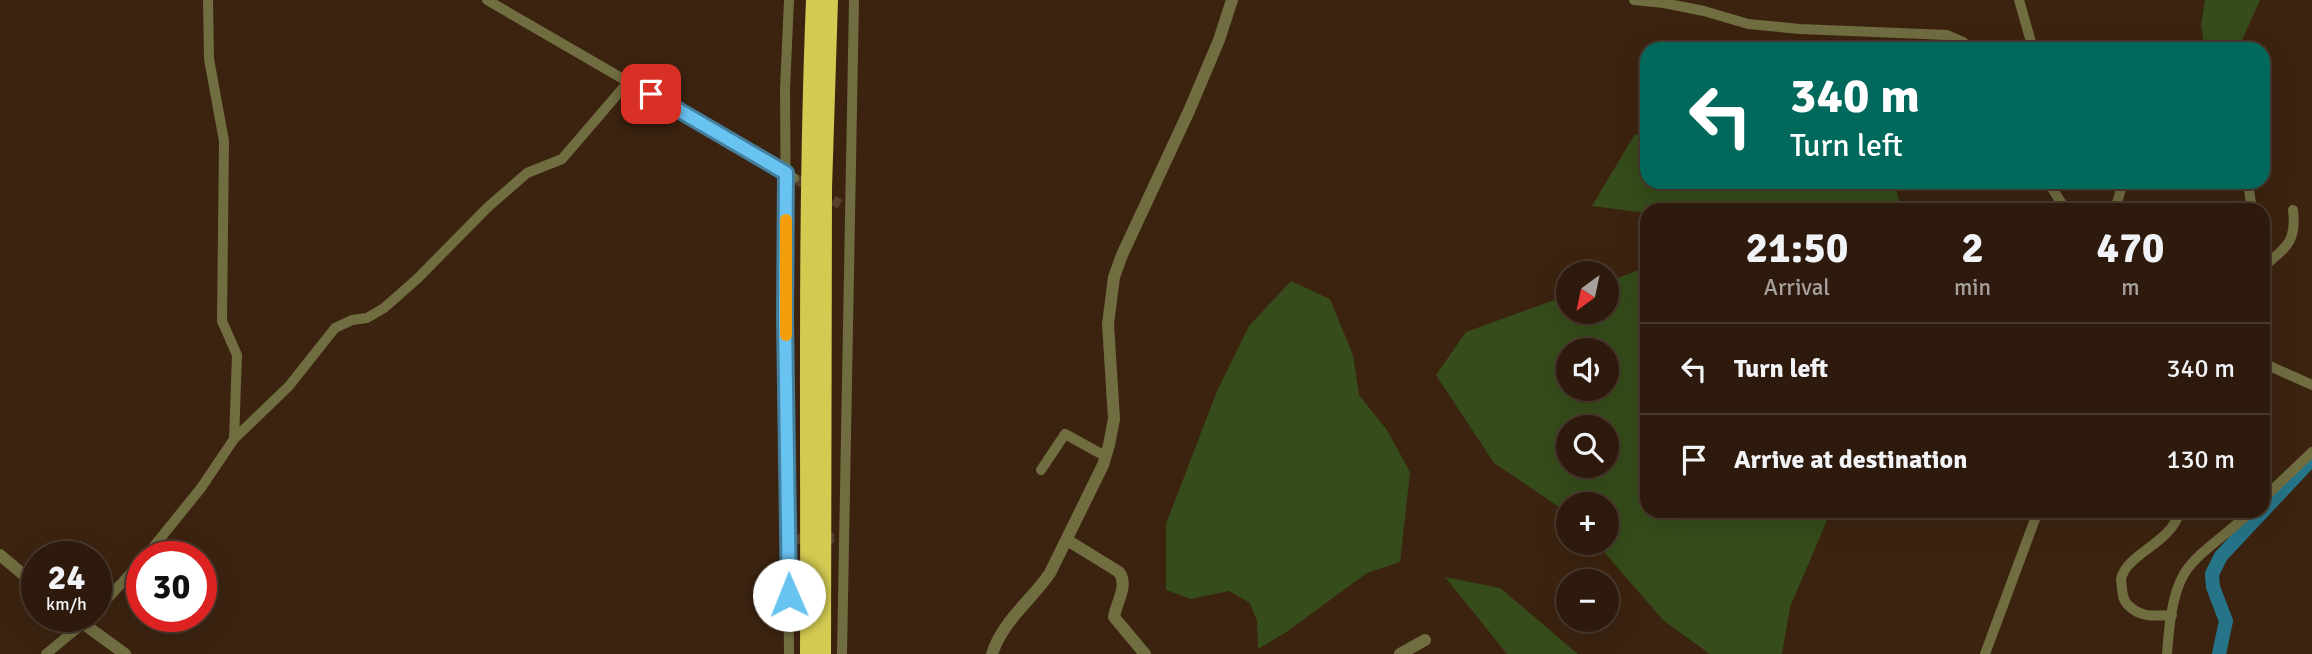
<!DOCTYPE html>
<meta charset="utf-8">
<style>
:root{--surface:#2d1a0c;--page:#352315;--text:#f1f3f6;--muted:#a7a19d;--line:#48382d}
body{margin:0;font-family:Signika,sans-serif;background:var(--page);color:var(--text);height:100vh;display:flex;flex-direction:column;font-size:26px;white-space:nowrap}
*{box-sizing:border-box;margin:0}
p{font-size:23px;color:var(--muted)}
.icon{flex:none;width:38px;height:38px;fill:none;stroke:currentColor;stroke-width:2;stroke-linecap:round;stroke-linejoin:round}
.map{position:relative;flex:1;overflow:hidden}
.panel{position:absolute;left:1640px;top:203px;width:630px;height:315px;display:flex;flex-direction:column;background:var(--surface);border-radius:21px;box-shadow:0 7px 28px #0002,0 0 0 2px var(--line)}
.panel>*{flex:none}
.hud{position:absolute;left:1640px;top:42px;width:630px;height:147px;border-radius:21px;box-shadow:0 7px 28px #0002,0 0 0 2px var(--line);background:#00695c;color:#fff;overflow:hidden}
.needle{width:46px;rotate:213deg}
.controls{position:absolute;left:1556px;top:261px;display:grid;gap:14px}
.controls a{display:grid;place-items:center;width:63px;height:63px;border-radius:50%;background:var(--surface);box-shadow:0 7px 28px #0002,0 0 0 2px var(--line);font-size:35px}
.speed{position:absolute;left:21px;top:541px;display:flex;gap:14px;font-size:35px;font-weight:700;text-align:center}
.speed>*{display:grid;place-content:center;width:91px;height:91px;border-radius:50%;background:var(--surface);box-shadow:0 7px 28px #0002,0 0 0 2px var(--line);line-height:1}
.speed small{font-size:18px;font-weight:400}
.speed .limit{border:10px solid #d22;background:#fff;color:#111}
.pin{position:absolute;display:grid;place-items:center;width:60px;height:60px;color:#fff;margin:-30px;border-radius:14px;box-shadow:0 4px 10px #0006}
.me{position:absolute;width:77px;margin:-38px;rotate:359deg;stroke-linejoin:round;filter:drop-shadow(0 0 5px #0008)}
.turn{display:flex;align-items:center;gap:24px;height:147px;padding:0 35px;font-size:32px}
.turn .icon{width:91px;height:91px;stroke-width:2.5}
.turn b{display:block;font-size:49px;line-height:60px}
.eta{display:flex;justify-content:space-evenly;align-items:center;height:119px;text-align:center}
.eta b{font-size:42px;font-weight:700;line-height:49px}
ul{padding:0;list-style:none}
li{display:flex;align-items:center;gap:21px;height:91px;padding:0 35px;border-top:2px solid var(--line)}
li div{flex:1}
li b{display:block;font-size:26px}
li em{font-style:normal}
.map>svg:first-child{display:block}
.green{fill:#364c1a;fill-rule:evenodd}
.lines{fill:none;stroke-linecap:round;stroke-linejoin:round}
.river{stroke:#257488;stroke-width:14}
.minor-tunnel{stroke:#573f2d;stroke-width:10;stroke-dasharray:10 5;stroke-linecap:butt}
.minor{stroke:#706d41;stroke-width:10}
.tertiary{stroke:#706d41;stroke-width:12}
.motorway{stroke:#d2ca51;stroke-width:18}
.route-casing{stroke:#447f9d;stroke-width:18}
.route{stroke:#69c3f1;stroke-width:12}
.slow{stroke:#f59e0b;stroke-width:12}
</style>
<div class="map">
<svg width="2312" height="654" viewBox="0 0 2312 654">
<rect width="100%" height="100%" fill="#3c2310"/>
<path class="green" d="M2205,0H2260L2239,47L2235,49H2205L2201,25Z
M1635,134L1647,139V182H1762L1824,191L1830,182H1894L1902,210H1647V213L1592,206Z
M1647,267V511H1831L1790,607L1782,654H1710L1664,621L1596,543L1606,542V504H1568V513L1494,463L1436,375L1466,332L1568,295V312H1606L1607,282ZM1568,350H1606V388H1568ZM1606,427V466H1568V427Z
M1291,281L1330,299L1353,355L1359,395L1387,430L1410,472L1400,562L1367,573L1285,633L1258,649L1257,621L1250,603L1229,591L1191,599L1166,590V524L1217,391L1249,326Z
M1445,577L1500,588L1578,654H1507Z"/>
<g class="lines">
<path class="river" d="M2219,654L2226,621L2213,587L2212,574L2221,556L2312,459"/>
<path class="minor-tunnel" d="M794,178L840,204
M794,539L836,538"/>
<path class="minor" d="M208,0L209,59L224,141L222,321L237,355L234,439
M487,0L794,178
M789,0L785,89L789,654
M1634,0L1664,3L1704,11L1748,24L1800,29L1947,35L1963,42L1971,49
M2019,0L2033,49
M2048,182L2066,210
M2248,183L2252,210
M2115,210L2123,182
M2263,267C2285,248 2297,243 2293,210
M2263,363L2312,385
M1041,470L1065,434L1105,456
M2263,499L2312,452
M146,556L201,488L234,439L289,386L335,328L352,320L367,318L384,308L417,279L488,207L527,173L562,159L629,81
M96,611L142,561
M2172,615C2154,616 2140,618 2127,604C2123,599 2123,596 2122,589C2122,589 2121,579 2121,579C2127,553 2171,544 2180,511
M46,654L92,616
M842,654L854,0
M1985,654L2038,511
M2167,654C2169,628 2171,597 2184,574C2197,552 2232,531 2251,511"/>
<path class="tertiary" d="M1067,540L1119,572C1129,585 1116,603 1114,617L1145,654
M0,555L37,586
M73,616L125,654
M992,654C1003,620 1031,601 1050,573L1103,465L1109,445L1114,419L1108,324L1114,277L1122,255L1189,111L1219,40L1232,0
M1400,654L1425,640"/>
<path class="motorway" d="M809,654C810,436 806,218 815,0
M822,654L823,188L829,0"/>
</g>
<g class="lines">
<g class="route-casing">
<path id="route" d="M651,94L786,173L785,318L789,595"/>
</g>
<use href="#route" class="route"/>
<path class="slow" d="M786,335V220"/>
</g>
</svg>
<div class="controls">
<a><svg class="needle" viewBox="-14 -14 28 28"><path d="M0-13l5 13h-10z" fill="#e53935"/><path d="M0 13l5-13h-10z" fill="#a7a19d"/></svg></a>
<a><svg class="icon" aria-label="sound" viewBox="0 0 24 24"><path d="M4 9h4l5-4v14l-5-4H4zM17 9q2 3 0 6"/></svg></a>
<a><svg class="icon" aria-label="search" viewBox="0 0 24 24"><circle cx="10" cy="10" r="6"/><path d="M15 15l6 6"/></svg></a>
<a>+</a>
<a>−</a>
</div>
<div class="speed"><div>24<small>km/h</small></div><div class="limit">30</div></div>
<div class="pin" style="left:651px;top:94px;background:#d93025"><svg class="icon" aria-label="arrive" viewBox="0 0 24 24"><path d="M6 21V4h12l-3 4 3 4H6"/></svg></div>
<svg class="me" style="left:789px;top:595px" viewBox="-20 -20 40 40"><circle r="19" fill="#fff"/><path d="M0-13L10 11 0 6-10 11z" fill="#69c3f1"/></svg>
<div class="hud">
<div class="turn"><svg class="icon" aria-label="left" viewBox="0 0 24 24"><path d="M17 20v-9H6M10 6l-5 5 5 5"/></svg><div><b>340 m</b>Turn left</div></div>
</div>
<section class="panel">
<div class="eta">
<div><b>21:50</b><p>Arrival</p></div>
<div><b>2</b><p>min</p></div>
<div><b>470</b><p>m</p></div>
</div>
<ul>
<li><svg class="icon" aria-label="left" viewBox="0 0 24 24"><path d="M17 20v-9H6M10 6l-5 5 5 5"/></svg><div><b>Turn left</b></div><em>340 m</em></li>
<li><svg class="icon" aria-label="arrive" viewBox="0 0 24 24"><path d="M6 21V4h12l-3 4 3 4H6"/></svg><div><b>Arrive at destination</b></div><em>130 m</em></li>
</ul>
</section>
</div>
